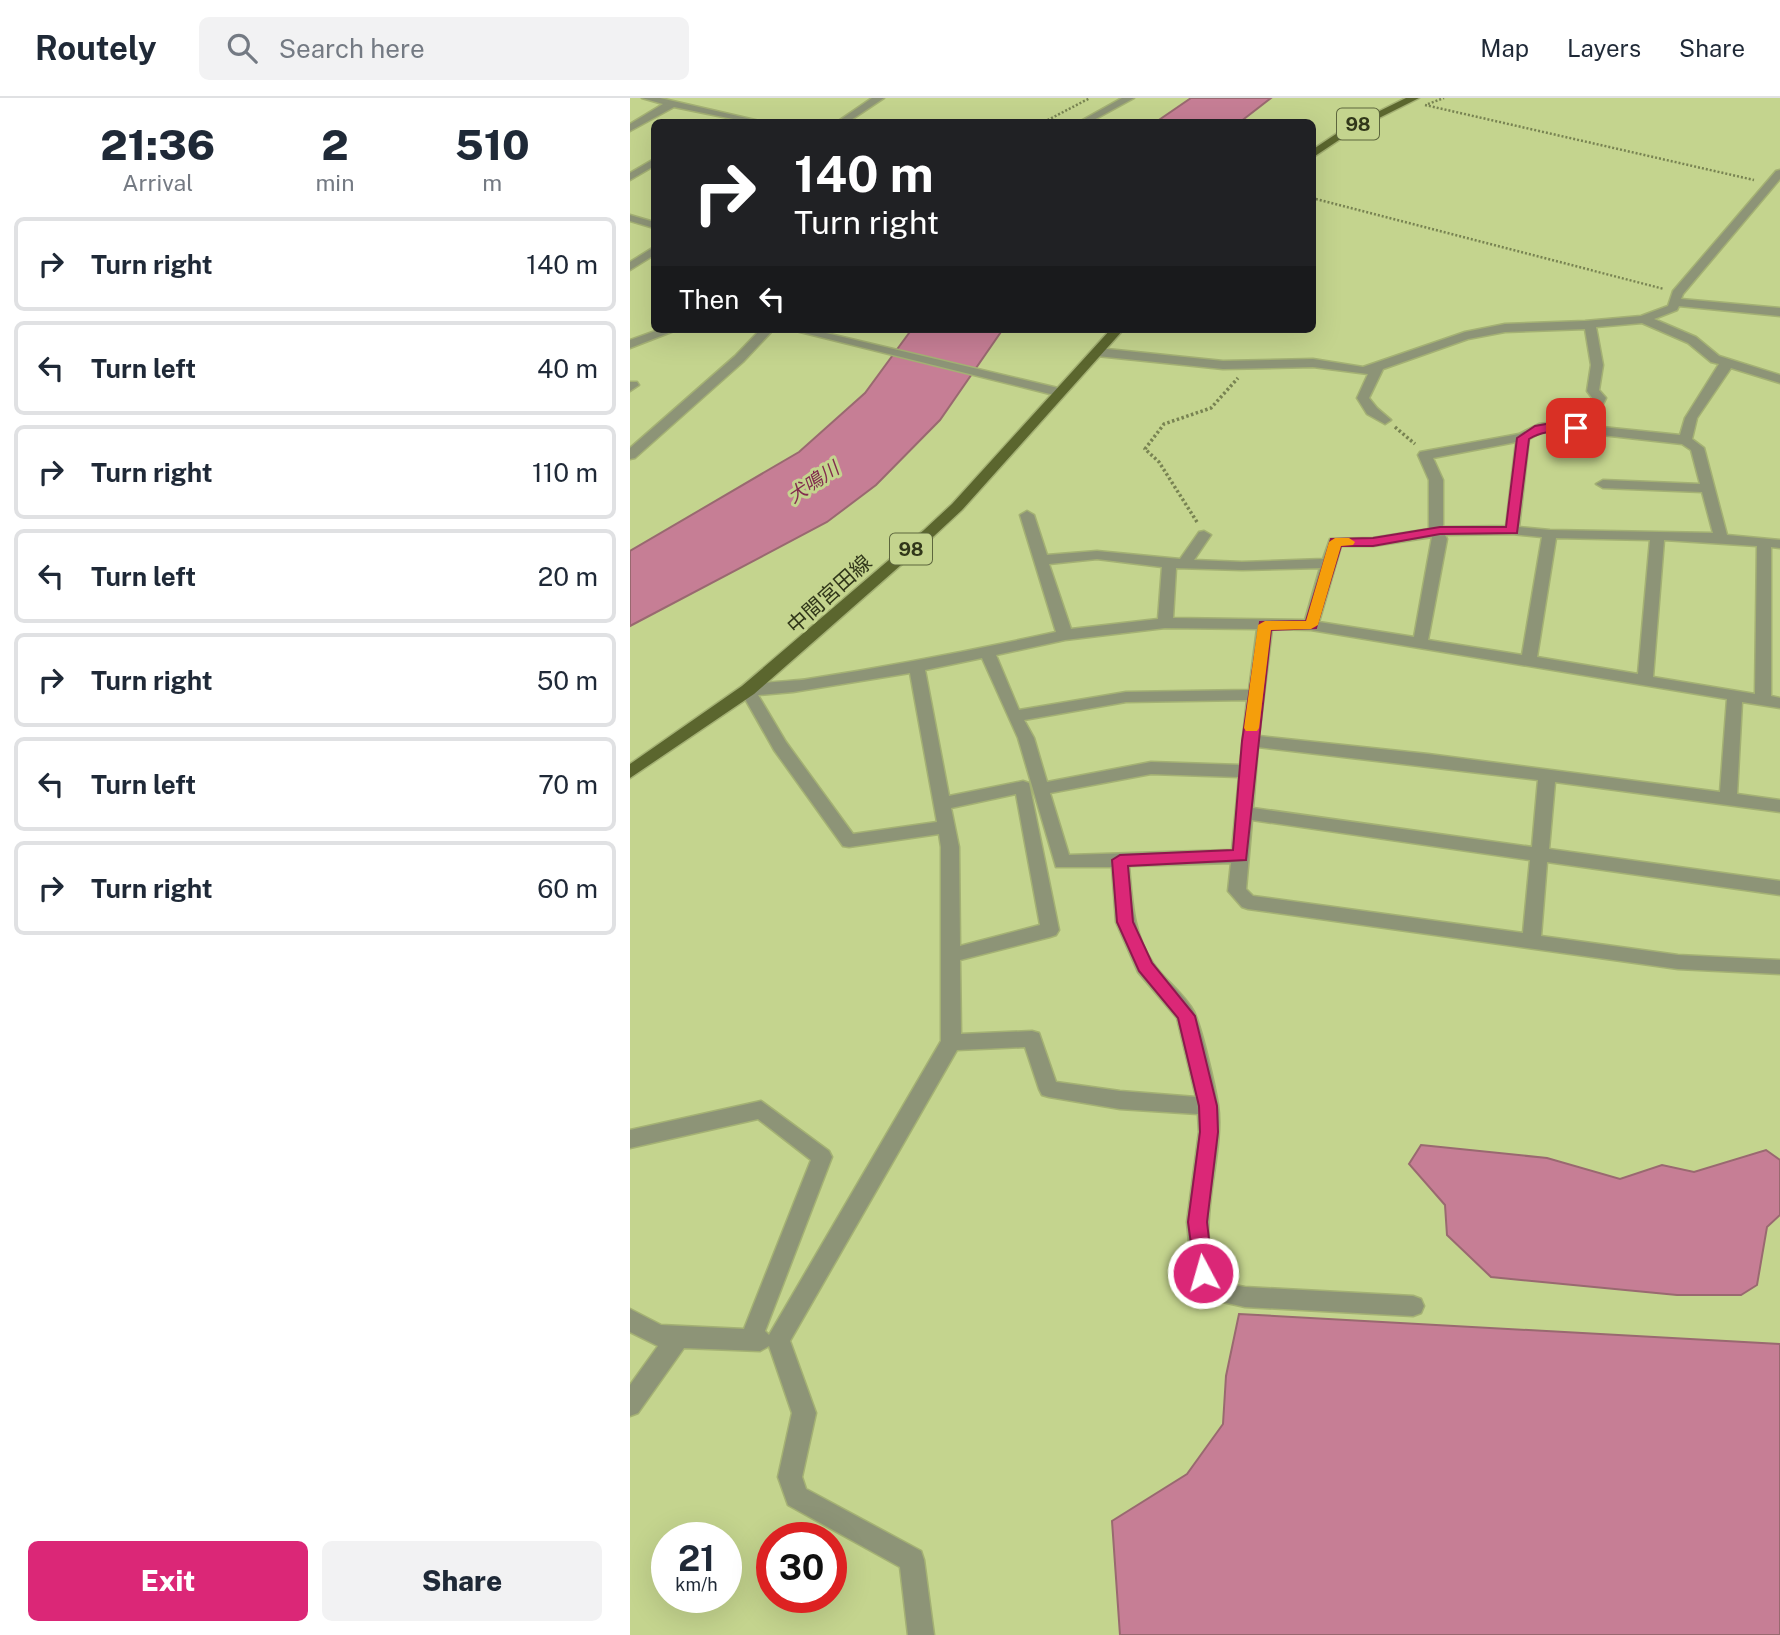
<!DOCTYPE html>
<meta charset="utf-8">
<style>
:root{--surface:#fff;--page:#f2f2f3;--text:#1f2937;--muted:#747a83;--line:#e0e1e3;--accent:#db2777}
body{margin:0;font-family:"Public Sans","Noto Sans JP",sans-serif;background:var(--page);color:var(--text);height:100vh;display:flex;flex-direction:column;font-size:26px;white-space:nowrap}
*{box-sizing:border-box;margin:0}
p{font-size:23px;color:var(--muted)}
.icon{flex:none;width:38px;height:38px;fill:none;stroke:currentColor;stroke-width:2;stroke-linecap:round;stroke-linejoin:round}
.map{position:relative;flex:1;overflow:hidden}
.panel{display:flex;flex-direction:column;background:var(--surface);width:630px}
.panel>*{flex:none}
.hud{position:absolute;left:21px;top:21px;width:665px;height:214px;border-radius:10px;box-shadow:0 7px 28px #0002;background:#202124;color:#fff;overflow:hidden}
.speed{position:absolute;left:21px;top:1424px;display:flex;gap:14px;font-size:35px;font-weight:700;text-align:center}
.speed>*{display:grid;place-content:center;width:91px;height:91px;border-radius:50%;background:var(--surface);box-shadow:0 7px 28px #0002;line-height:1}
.speed small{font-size:18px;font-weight:400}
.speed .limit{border:10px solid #d22;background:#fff;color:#111}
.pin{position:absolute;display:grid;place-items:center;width:60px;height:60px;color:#fff;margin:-30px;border-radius:14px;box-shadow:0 4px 10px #0006}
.me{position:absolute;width:77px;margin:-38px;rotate:354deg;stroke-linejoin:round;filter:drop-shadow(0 0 5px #0008)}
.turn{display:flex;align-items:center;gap:24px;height:147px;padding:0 28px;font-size:32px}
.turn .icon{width:91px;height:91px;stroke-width:2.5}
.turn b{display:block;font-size:49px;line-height:60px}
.then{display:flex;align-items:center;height:66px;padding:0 28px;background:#0003;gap:14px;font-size:26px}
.eta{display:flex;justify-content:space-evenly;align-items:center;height:119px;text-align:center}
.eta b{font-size:42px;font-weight:800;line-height:49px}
.primary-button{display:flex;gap:14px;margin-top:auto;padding:14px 28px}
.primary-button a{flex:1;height:80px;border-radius:10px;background:var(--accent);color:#fff;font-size:28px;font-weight:800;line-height:80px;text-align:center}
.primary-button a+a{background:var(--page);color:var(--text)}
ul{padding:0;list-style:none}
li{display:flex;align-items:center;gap:21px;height:94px;margin:0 14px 10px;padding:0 14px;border:4px solid var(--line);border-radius:10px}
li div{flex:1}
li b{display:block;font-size:26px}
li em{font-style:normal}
header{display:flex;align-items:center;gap:42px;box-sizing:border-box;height:98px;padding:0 35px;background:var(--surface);border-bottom:2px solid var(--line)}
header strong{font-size:33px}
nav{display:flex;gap:38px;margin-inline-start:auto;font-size:24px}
.search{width:490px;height:63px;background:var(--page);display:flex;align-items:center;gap:18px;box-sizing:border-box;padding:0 24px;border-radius:10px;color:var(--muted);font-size:26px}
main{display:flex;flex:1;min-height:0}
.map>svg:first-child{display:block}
.water{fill:#c67e95;stroke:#996970;stroke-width:2}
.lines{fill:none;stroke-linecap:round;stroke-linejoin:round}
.minor-casing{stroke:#a4b174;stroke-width:3}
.major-casing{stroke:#a4b174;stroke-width:3}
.path-far1{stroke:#788352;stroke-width:2.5;stroke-dasharray:2 2;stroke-linecap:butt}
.path{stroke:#788352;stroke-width:3.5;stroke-dasharray:2.5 2.5;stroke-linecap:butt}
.minor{fill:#8d9477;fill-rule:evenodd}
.major{fill:#5b662e;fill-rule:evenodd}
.route{fill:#db2777;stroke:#8e194d;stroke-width:2}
.slow{fill:#f59e0b}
.labels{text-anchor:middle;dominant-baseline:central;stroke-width:6;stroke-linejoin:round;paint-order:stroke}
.shield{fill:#c4d48e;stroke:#5d663d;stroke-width:2}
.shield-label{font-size:19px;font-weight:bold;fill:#31371a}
.far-water-label{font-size:19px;font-style:italic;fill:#822c4e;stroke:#c4d48e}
.street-label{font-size:21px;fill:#31371a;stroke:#c4d48e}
</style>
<header>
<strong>Routely</strong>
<div class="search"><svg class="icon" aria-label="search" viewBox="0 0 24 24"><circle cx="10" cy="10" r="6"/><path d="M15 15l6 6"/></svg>Search here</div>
<nav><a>Map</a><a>Layers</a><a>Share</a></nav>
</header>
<main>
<section class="panel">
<div class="eta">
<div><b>21:36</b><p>Arrival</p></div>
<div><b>2</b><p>min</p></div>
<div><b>510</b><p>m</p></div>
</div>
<ul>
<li><svg class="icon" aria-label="right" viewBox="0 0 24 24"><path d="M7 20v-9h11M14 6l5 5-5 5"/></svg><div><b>Turn right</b></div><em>140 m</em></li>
<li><svg class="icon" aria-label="left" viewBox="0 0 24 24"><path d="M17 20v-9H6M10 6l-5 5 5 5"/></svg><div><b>Turn left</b></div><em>40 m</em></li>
<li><svg class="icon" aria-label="right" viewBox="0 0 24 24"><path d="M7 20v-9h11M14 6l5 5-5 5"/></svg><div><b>Turn right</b></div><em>110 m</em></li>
<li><svg class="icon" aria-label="left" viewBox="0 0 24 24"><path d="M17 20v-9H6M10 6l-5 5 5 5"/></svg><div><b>Turn left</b></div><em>20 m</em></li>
<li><svg class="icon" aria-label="right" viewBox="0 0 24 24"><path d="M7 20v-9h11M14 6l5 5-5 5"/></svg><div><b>Turn right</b></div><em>50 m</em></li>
<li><svg class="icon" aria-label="left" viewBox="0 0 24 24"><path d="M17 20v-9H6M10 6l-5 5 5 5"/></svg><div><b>Turn left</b></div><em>70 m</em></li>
<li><svg class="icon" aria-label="right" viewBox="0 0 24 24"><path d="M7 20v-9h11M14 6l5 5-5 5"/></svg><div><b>Turn right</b></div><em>60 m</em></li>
</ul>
<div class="primary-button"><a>Exit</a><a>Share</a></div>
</section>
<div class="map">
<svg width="1150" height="1537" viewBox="0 0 1150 1537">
<rect width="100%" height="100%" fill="#c4d48e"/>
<path class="water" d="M561,0H641L610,24H526Z
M282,231H373L310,322L246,387L197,424L0,528V453L169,354L235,295Z
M791,1047L917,1060L990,1081L1032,1067L1064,1074L1136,1052L1150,1062V1117L1137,1129L1127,1187L1111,1197H1047L861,1179L817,1137L815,1107L779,1066Z
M609,1216L1150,1246V1537H490L482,1423L557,1376L593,1326L596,1278Z"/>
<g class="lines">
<g class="minor-casing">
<path id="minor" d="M12,0H30L134,24H118L44,9L0,33V26L33,6Z
M242,0H254L218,24H207Z
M492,0H504L460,24H449Z
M24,61V68L0,82V75Z
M1150,72V81L1053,196L1051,201L1150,210V218L1049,208L1047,212L1024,221L1066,239L1089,258L1150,277V285L1101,270L1067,320L1062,341L1074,350L1097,437L1150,442V450L1141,449V598L1150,600V610L1112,604L1107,696L1150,702V714L925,684L919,751L1150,783V797L917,764L911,838L1048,857L1150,862V876L1048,871L618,811L612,809L598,793L601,765L499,768C502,802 503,836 523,865C535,883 555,896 564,914C572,931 585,988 588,1007C596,1061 559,1138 593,1185L615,1189L783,1198L791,1201L794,1208L791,1215L783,1218L615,1209L579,1201L562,1175L557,1124L569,1034L568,1016L490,1011L419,999L412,997L409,991L395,949L327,952L160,1243L186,1315L172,1379L176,1391L291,1453L294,1462L304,1537H278L270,1469L158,1407L148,1379L162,1315L139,1248L130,1253L54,1250L8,1315L0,1318V1287L28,1248L0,1234V1211L31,1227L114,1231L181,1062L128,1021L0,1050V1032L131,1003L199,1053L202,1059L135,1233L139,1237L311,943V749L309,736L219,749L213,748L144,652L110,592C118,583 163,584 178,581C261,568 344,552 426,534L390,417L397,413L404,417L417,457L467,453L550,461L569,434L574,433L581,437L564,462L612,464L693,461L700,441L743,440L799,431V382L788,357L790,354L889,336L909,326L927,324L959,328L960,308L963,301L957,293L961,267L955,231L875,234L838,241L753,271L739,300L747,310L761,322L755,326L737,316L727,300L738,276L683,269L593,271L467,258L461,254L467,250L593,263L683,261L733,269L835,234L875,226L955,223L1011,218L1038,208L1043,193L1146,73ZM1012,225L1058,245L1081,264L1089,266L1055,320L1050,337L972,329V308L976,300L969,292L973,267L966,229ZM927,332L1052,346L1061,352L1070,386L973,382L966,386L973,390L1072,394L1083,435L920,432L889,429L899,341L912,334ZM886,344L876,428L813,429V382L803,360ZM882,436L912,439L892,557L798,542L817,441L815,437ZM802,439L784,539L689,524L711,448H743ZM926,440L1020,442L1008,576L907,559ZM1034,442L1127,448L1125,596L1023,579ZM467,461L532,469L528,521L441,531L419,466ZM546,470L612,472L690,470L675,522L543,520ZM535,530L627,531L619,592L496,594L389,612L366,557L435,542ZM642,531L681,532L1097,601L1090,694L798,656L629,638ZM352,560L388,640L426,769H482L486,824L508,874L547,920L566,999L490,993L426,984L409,935L402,933L331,936L330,862L420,839L426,837L429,832L399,685L393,683L319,698L295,572ZM280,575L307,724L223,736L156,644L128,597L163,594ZM617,602L610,667L521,664L417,684L404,640L394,622L496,604ZM628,649L908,682L902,749L623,710ZM521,676L609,679L602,752L439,757L420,695ZM386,696L410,827L330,848L329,749L321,710ZM622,722L900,762L893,835L623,798L616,791Z
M0,117L24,124V130L0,123Z
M24,149V157L0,172V164Z
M31,231H49L0,250V242Z
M131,231H144L113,264L5,360L0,361V350L105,258Z
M158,231H179L428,290L434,294L428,298Z
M0,284H7L9,287L0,293Z"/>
</g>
<g class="major-casing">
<path id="major" d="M776,0H789L721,34L682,60V52L715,30Z
M481,231H494L332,412L304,438L124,596L0,680V666L112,588L294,432L322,406Z"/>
</g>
<path class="path-far1" d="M798,6L814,0
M795,7L1124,82
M414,24L460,0
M682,100L1034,191"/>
<path class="path" d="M765,329L785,346
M567,424L529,364L515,351L534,326L581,310L608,280"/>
<use href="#minor" class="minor"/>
<use href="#major" class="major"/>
</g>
<path class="route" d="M927,324L946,327L952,330C941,337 921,328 899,341L887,435L810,436L743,448H711L686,530L641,532L616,762L498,768L503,824L522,865L565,918L587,1008L588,1034L577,1124L583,1175L580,1182L573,1184L566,1182L558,1124L570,1034L569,1008L548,920L509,873L487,824L482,762L490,757L603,752L612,643L630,524L676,523L701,441L743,440L810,429H876L887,340L905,328Z"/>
<path class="slow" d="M705,440H719L725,444L723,447L711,448L688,527L681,531L641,532L629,630L627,633H616L614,630L628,527L635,523H676L699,444Z"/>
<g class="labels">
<g class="shield">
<rect x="707" y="10.5" width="42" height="31" rx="5"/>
<rect x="260" y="435.5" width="42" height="31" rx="5"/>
</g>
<g class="shield-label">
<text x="728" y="26">98</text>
<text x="281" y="451">98</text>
</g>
<g class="far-water-label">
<text transform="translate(183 384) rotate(-34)">犬鳴川</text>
</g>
<g class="street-label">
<text transform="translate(199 496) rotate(-42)">中間宮田線</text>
</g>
</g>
</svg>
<div class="speed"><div>21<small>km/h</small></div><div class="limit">30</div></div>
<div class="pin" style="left:946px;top:330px;background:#d93025"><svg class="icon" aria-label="arrive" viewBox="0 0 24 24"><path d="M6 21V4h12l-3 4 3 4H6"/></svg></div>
<svg class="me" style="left:573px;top:1175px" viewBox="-20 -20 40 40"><circle r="17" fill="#db2777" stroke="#fff" stroke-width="3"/><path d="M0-11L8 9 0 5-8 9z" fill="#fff"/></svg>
<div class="hud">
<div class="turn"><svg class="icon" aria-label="right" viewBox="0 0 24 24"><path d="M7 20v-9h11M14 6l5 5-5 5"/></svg><div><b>140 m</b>Turn right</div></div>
<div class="then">Then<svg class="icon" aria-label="left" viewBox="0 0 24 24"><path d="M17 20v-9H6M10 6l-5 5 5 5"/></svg></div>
</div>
</div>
</main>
